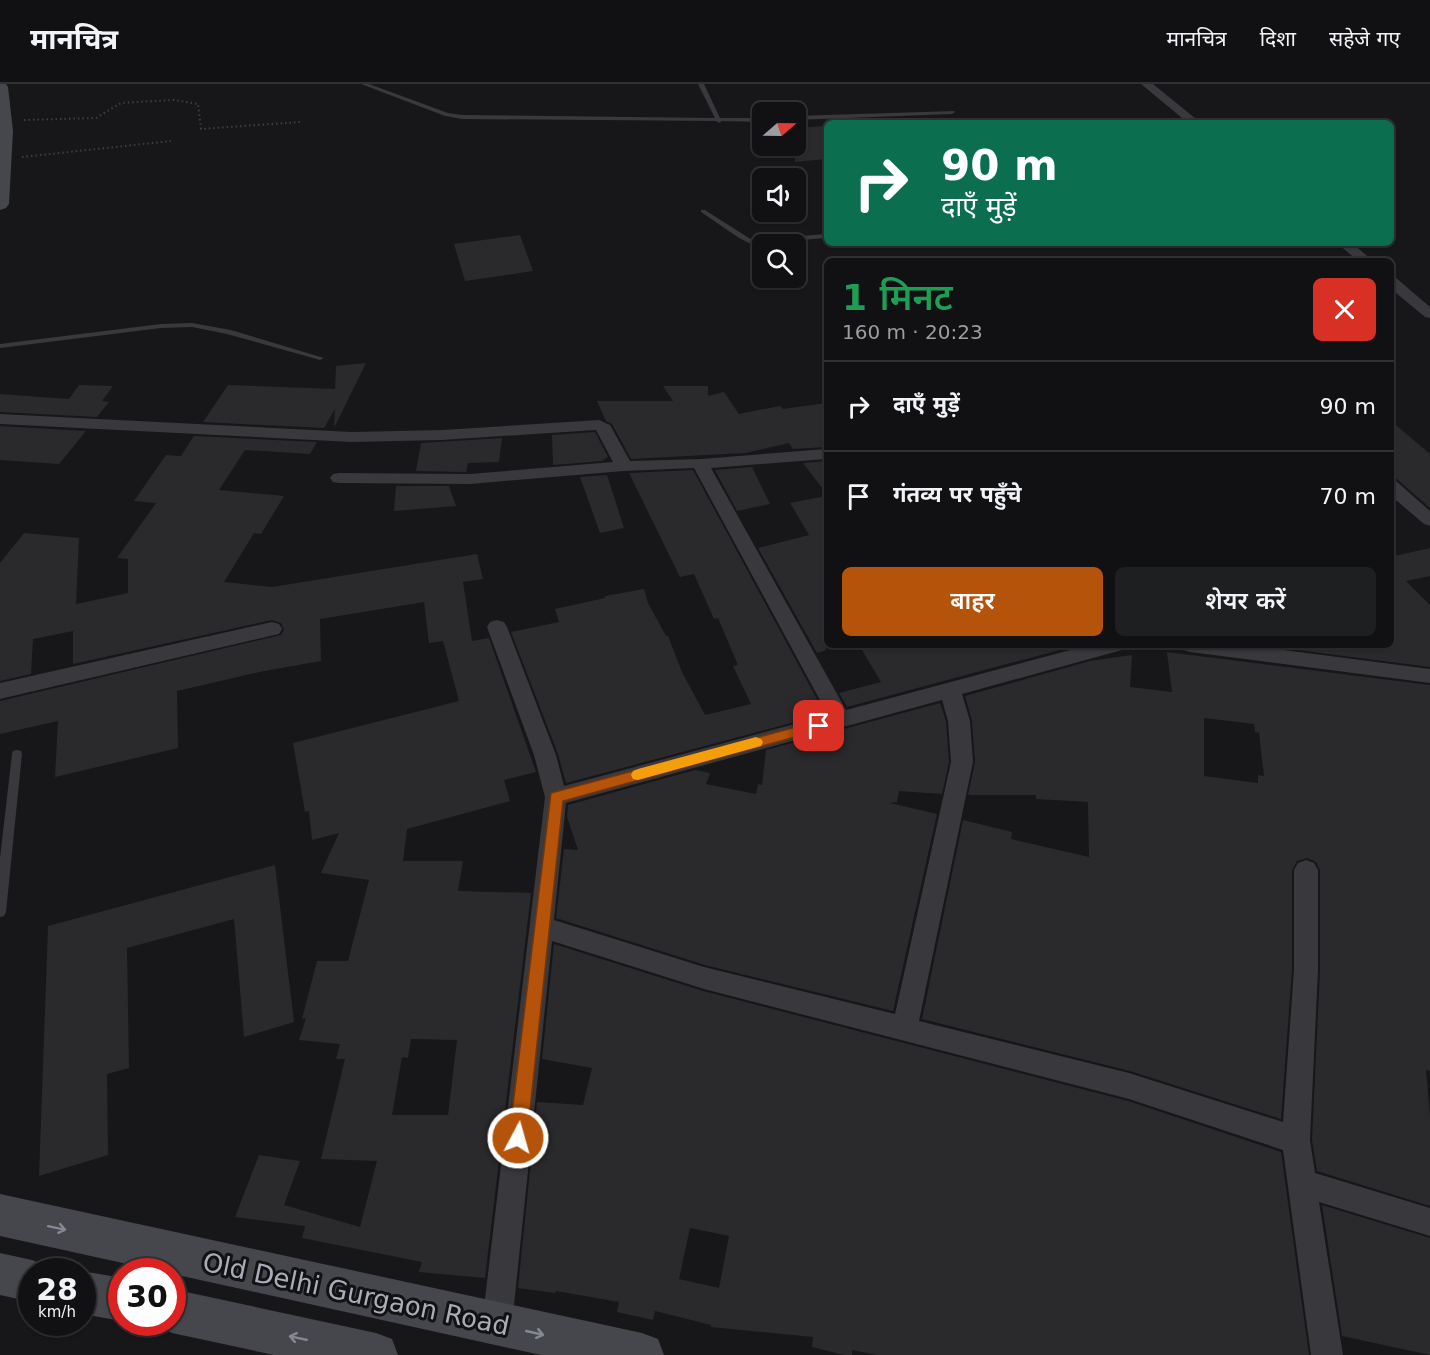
<!DOCTYPE html>
<html lang="hi">
<meta charset="utf-8">
<style>
:root{--surface:#111113;--page:#1e1f21;--text:#f1f3f6;--muted:#9c9da0;--line:#303133;--accent:#b45309}
body{margin:0;font-family:"DejaVu Sans","Noto Sans Devanagari",sans-serif;background:var(--page);color:var(--text);height:100vh;display:flex;flex-direction:column;font-size:22px;white-space:nowrap}
*{box-sizing:border-box;margin:0}
p{font-size:20px;color:var(--muted)}
.icon{flex:none;width:33px;height:33px;fill:none;stroke:currentColor;stroke-width:2;stroke-linecap:round;stroke-linejoin:round}
.map{position:relative;flex:1;overflow:hidden}
.drawer{position:absolute;left:824px;top:174px;width:570px;height:390px;display:flex;flex-direction:column;background:var(--surface);border-radius:9px;box-shadow:0 2px 4px #0004,0 0 0 2px var(--line)}
.drawer>*{flex:none}
.top-card{position:absolute;left:824px;top:36px;width:570px;height:126px;border-radius:9px;box-shadow:0 2px 4px #0004,0 0 0 2px var(--line);background:#0b6e4f;color:#fff;overflow:hidden}
.needle{width:39px;rotate:70deg}
.fabs{position:absolute;left:752px;top:18px;display:grid;gap:12px}
.fabs a{display:grid;place-items:center;width:54px;height:54px;border-radius:9px;background:var(--surface);box-shadow:0 2px 4px #0004,0 0 0 2px var(--line);font-size:30px}
.speed{position:absolute;left:18px;top:1174px;display:flex;gap:12px;font-size:30px;font-weight:700;text-align:center}
.speed>*{display:grid;place-content:center;width:78px;height:78px;border-radius:50%;background:var(--surface);box-shadow:0 2px 4px #0004,0 0 0 2px var(--line);line-height:1}
.speed small{font-size:15px;font-weight:400}
.speed .limit{border:9px solid #d22;background:#fff;color:#111}
.pin{position:absolute;display:grid;place-items:center;width:51px;height:51px;color:#fff;margin:-26px;border-radius:12px;box-shadow:0 3px 9px #0006}
.me{position:absolute;width:66px;margin:-33px;rotate:6deg;stroke-linejoin:round;filter:drop-shadow(0 0 4px #0008)}
.turn{display:flex;align-items:center;gap:21px;height:126px;padding:0 18px;font-size:27px}
.turn .icon{width:78px;height:78px;stroke-width:2.5}
.turn b{display:block;font-size:42px;line-height:51px}
.round{display:grid;place-items:center;flex:none;width:63px;height:63px;border-radius:9px;background:var(--page)}
.headline{display:flex;align-items:center;justify-content:space-between;height:102px;padding:0 18px}
h1{font-size:36px;font-weight:600;line-height:45px;color:#1e9e55}
.action{display:flex;gap:12px;margin-top:auto;padding:12px 18px}
.action a{flex:1;height:69px;border-radius:9px;background:var(--accent);color:#fff;font-size:24px;font-weight:600;line-height:69px;text-align:center}
.action a+a{background:var(--page);color:var(--text)}
ul{padding:0;list-style:none}
li{display:flex;align-items:center;gap:18px;height:90px;padding:0 18px;border-top:2px solid var(--line)}
li div{flex:1}
li b{display:block;font-size:22px}
li em{font-style:normal}
header{display:flex;align-items:center;gap:36px;box-sizing:border-box;height:84px;padding:0 30px;background:var(--surface);border-bottom:2px solid var(--line)}
header strong{font-size:28px}
nav{display:flex;gap:33px;margin-inline-start:auto;font-size:21px}
.map>svg:first-child{display:block}
.building{fill:#2a2a2d;fill-rule:evenodd}
.lines{fill:none;stroke-linecap:round;stroke-linejoin:round}
.path{stroke:#3e3f44;stroke-width:2;stroke-dasharray:1.5 3;stroke-linecap:butt}
.service{fill:#38383d;fill-rule:evenodd}
.minor{fill:#38383d;fill-rule:evenodd}
.secondary{fill:#46474d;fill-rule:evenodd}
.oneway{stroke:#868993}
.route{fill:#b45309;stroke:#753606;stroke-width:1.5}
.slow{fill:#f59e0b}
.labels{text-anchor:middle;dominant-baseline:central;stroke-width:6;stroke-linejoin:round;paint-order:stroke}
.near-street-label{font-size:26px;fill:#a9adb8;stroke:#121214}
</style>
<header>
<strong>मानचित्र</strong>
<nav><a>मानचित्र</a><a>दिशा</a><a>सहेजे गए</a></nav>
</header>
<div class="map">
<svg width="1430" height="1271" viewBox="0 0 1430 1271">
<rect width="100%" height="100%" fill="#171719"/>
<path class="building" d="M826,42V75L795,78V44Z
M520,151L533,187L465,197L454,160Z
M366,279L334,344L335,325L324,344L203,338L228,301L335,305L336,282Z
M79,301L113,302L102,317L109,318L97,333L0,328V310L69,315Z
M663,302H708V312L724,308L739,330L780,322L783,325L826,319V363L793,365L789,359L745,369L631,375L612,340L606,337L597,317H673Z
M1390,336L1430,370V424L1397,395L1390,394Z
M0,342L86,347L59,380L0,376Z
M595,348L608,373L602,377L553,381L552,351Z
M194,352L317,358L310,370L245,366L219,406L284,412L261,450L254,449L224,498L272,503L477,470L483,495L463,498L472,557L489,554L536,688L504,696L510,717L407,745L403,777H463L458,807L531,809L485,1194L419,1188L422,1178L302,1154L305,1142L235,1133L259,1071L300,1077L284,1121L360,1143L377,1077L321,1075L345,975H336L340,960L299,956L306,934L302,935L317,877H348L369,796L321,789L339,749L312,756L309,727L305,728L293,659L459,617L443,557L429,559L424,518L320,535L321,577L264,587L177,607L178,664L55,693L58,637L0,650V617L281,551L284,546L281,539L272,536L73,580V547L33,555L31,590L0,597V479L24,449L79,454L76,520L128,509V475L117,474L156,419L134,417L166,371L181,372ZM411,955L457,956L448,1031H392L402,973L408,974Z
M502,354L499,378L468,379L466,388L416,387L421,359Z
M826,377V409L803,379Z
M752,383L770,420L737,427L715,386Z
M693,386L825,630L566,699L558,670L511,548L559,538L555,525L605,514V512L644,505L648,519L666,552H668L682,588L705,631L751,620L733,582L738,581L718,534L714,535L694,490L680,493L629,389Z
M607,391L624,444L600,449L580,393Z
M396,402H449L456,422L394,427Z
M826,412V566L817,569L758,464L809,451L790,419Z
M1430,464V492L1406,497L1430,521V583L1282,564L1280,561H1390V473Z
M859,561H1078L847,623L839,609L881,598Z
M1167,568L1430,601V987L1426,986L1430,1033V1122L1317,1087L1312,1056L1320,886V786L1316,778L1307,774L1297,777L1292,786V886L1281,1035L1130,987L922,935L963,736L1012,748L1011,755L1089,773L1088,718L1036,715V711H968L975,678L972,637L965,612L1090,577L1132,571L1130,603L1172,608ZM1204,634L1254,640L1255,648L1259,649L1264,692L1258,691V699L1204,692Z
M940,619L946,637L949,678L942,710L899,707L897,718L890,719L937,730L893,927L705,881L556,834L564,765L578,766L567,733L568,721L695,686L710,689L706,700L756,710L758,700L762,701L766,666Z
M275,781L294,938L244,953L234,835L127,864L129,984L107,990L108,1071L39,1092L48,842Z
M554,860L703,907L1128,1017L1281,1068L1309,1271H876L852,1266V1271H844L812,1263L813,1253L711,1243V1241L655,1227L653,1236L617,1228L619,1218L556,1207L555,1209L518,1204L537,1018L583,1021L592,984L542,975ZM690,1144L729,1152L719,1204L679,1195Z
M1322,1121L1430,1154V1271L1342,1252Z"/>
<g class="lines">
<path class="path" d="M24,36L96,34L121,19L174,16L198,20L201,45L300,38
M22,73L171,57"/>
<path class="service" d="M361,0H369L448,29L462,31L715,34L698,0H704L720,34H762V38L722,37L719,39L716,37L462,35L445,32Z
M954,27L955,28L952,30L795,36V32Z
M701,126H705L752,156L826,150V154L751,160L739,154L701,128Z
M192,239L231,246L324,274L320,276L227,250L192,243L161,244L0,264V260L161,240Z
M17,666L21,667L22,670L6,828L4,832L0,833V774L12,670L13,667Z"/>
<path class="minor" d="M1141,0H1153L1201,39H1188Z
M1337,159H1352L1373,177H1358Z
M1390,192L1395,193L1430,223V234L1425,233L1390,204Z
M0,330L352,348L442,346L599,336L610,341L630,377L701,375L826,365V375L711,384L846,626L1089,561H1125L1122,566L962,610L970,637L973,678L919,937L1129,989L1283,1038L1294,886V786L1298,779L1306,776L1314,779L1318,786V886L1310,1056L1315,1089L1430,1124V1152L1319,1118L1343,1271H1311L1283,1066L1129,1015L704,905L552,857L512,1240L508,1251L497,1255L486,1251L482,1240L545,713L534,671L487,543L490,538L497,536L504,538L507,543L556,671L564,702L828,631L694,384L624,387L470,400L339,399L333,398L330,394L333,390L339,389L470,390L613,378L596,346L442,356L352,358L0,340ZM942,616L948,637L951,678L895,930L704,883L554,836L566,719Z
M1390,396L1396,397L1430,427V442L1424,440L1390,411Z
M272,538L279,540L282,545L279,550L0,615V599Z
M1180,561H1245L1430,585V599L1190,568L1183,566Z"/>
<path class="secondary" d="M0,0H6L8,3L13,47L9,120L6,124L0,126Z
M0,1110L642,1249L658,1255L664,1271H541L0,1152Z
M0,1169L32,1176L47,1182L50,1188H32V1218L0,1211Z
M82,1187L122,1194V1237L82,1230V1188H78Z
M172,1205L376,1249L392,1255L398,1271H274L172,1249L157,1242L155,1239H172Z"/>
</g>
<defs><path id="oneway-shaft" d="M-6 0H5M1.5-3L5.5 0L1.5 3" fill="none" stroke-width="1.6" stroke-linecap="round" stroke-linejoin="round" transform="scale(1.5)"/></defs>
<g class="oneway">
<use href="#oneway-shaft" transform="translate(57 1144) rotate(12)"/>
<use href="#oneway-shaft" transform="translate(535 1249) rotate(13)"/>
<use href="#oneway-shaft" transform="translate(298 1254) rotate(-168)"/>
</g>
<path class="route" d="M819,637L824,638L826,642L824,645L563,717L527,1054L524,1060L518,1063L511,1060L509,1054L551,709Z"/>
<path class="slow" d="M756,653L761,655L763,658L761,662L638,696L633,695L631,691L633,687L638,685Z"/>
<g class="labels">
<g class="near-street-label">
<text transform="translate(356 1210) rotate(12)">Old Delhi Gurgaon Road</text>
</g>
</g>
</svg>
<div class="fabs">
<a><svg class="needle" viewBox="-14 -14 28 28"><path d="M0-13l5 13h-10z" fill="#e53935"/><path d="M0 13l5-13h-10z" fill="#9c9da0"/></svg></a>
<a><svg class="icon" aria-label="sound" viewBox="0 0 24 24"><path d="M4 9h4l5-4v14l-5-4H4zM17 9q2 3 0 6"/></svg></a>
<a><svg class="icon" aria-label="search" viewBox="0 0 24 24"><circle cx="10" cy="10" r="6"/><path d="M15 15l6 6"/></svg></a>
</div>
<div class="speed"><div>28<small>km/h</small></div><div class="limit">30</div></div>
<div class="pin" style="left:819px;top:642px;background:#d93025"><svg class="icon" aria-label="arrive" viewBox="0 0 24 24"><path d="M6 21V4h12l-3 4 3 4H6"/></svg></div>
<svg class="me" style="left:518px;top:1054px" viewBox="-20 -20 40 40"><circle r="17" fill="#b45309" stroke="#fff" stroke-width="3"/><path d="M0-11L8 9 0 5-8 9z" fill="#fff"/></svg>
<div class="top-card">
<div class="turn"><svg class="icon" aria-label="right" viewBox="0 0 24 24"><path d="M7 20v-9h11M14 6l5 5-5 5"/></svg><div><b>90 m</b>दाएँ मुड़ें</div></div>
</div>
<section class="drawer">
<div class="headline"><div><h1>1 मिनट</h1><p>160 m · 20:23</p></div><a class="round" style="background:#d93025;color:#fff"><svg class="icon" aria-label="close" viewBox="0 0 24 24"><path d="M6 6l12 12M18 6L6 18"/></svg></a></div>
<ul>
<li><svg class="icon" aria-label="right" viewBox="0 0 24 24"><path d="M7 20v-9h11M14 6l5 5-5 5"/></svg><div><b>दाएँ मुड़ें</b></div><em>90 m</em></li>
<li><svg class="icon" aria-label="arrive" viewBox="0 0 24 24"><path d="M6 21V4h12l-3 4 3 4H6"/></svg><div><b>गंतव्य पर पहुँचे</b></div><em>70 m</em></li>
</ul>
<div class="action"><a>बाहर</a><a>शेयर करें</a></div>
</section>
</div>
